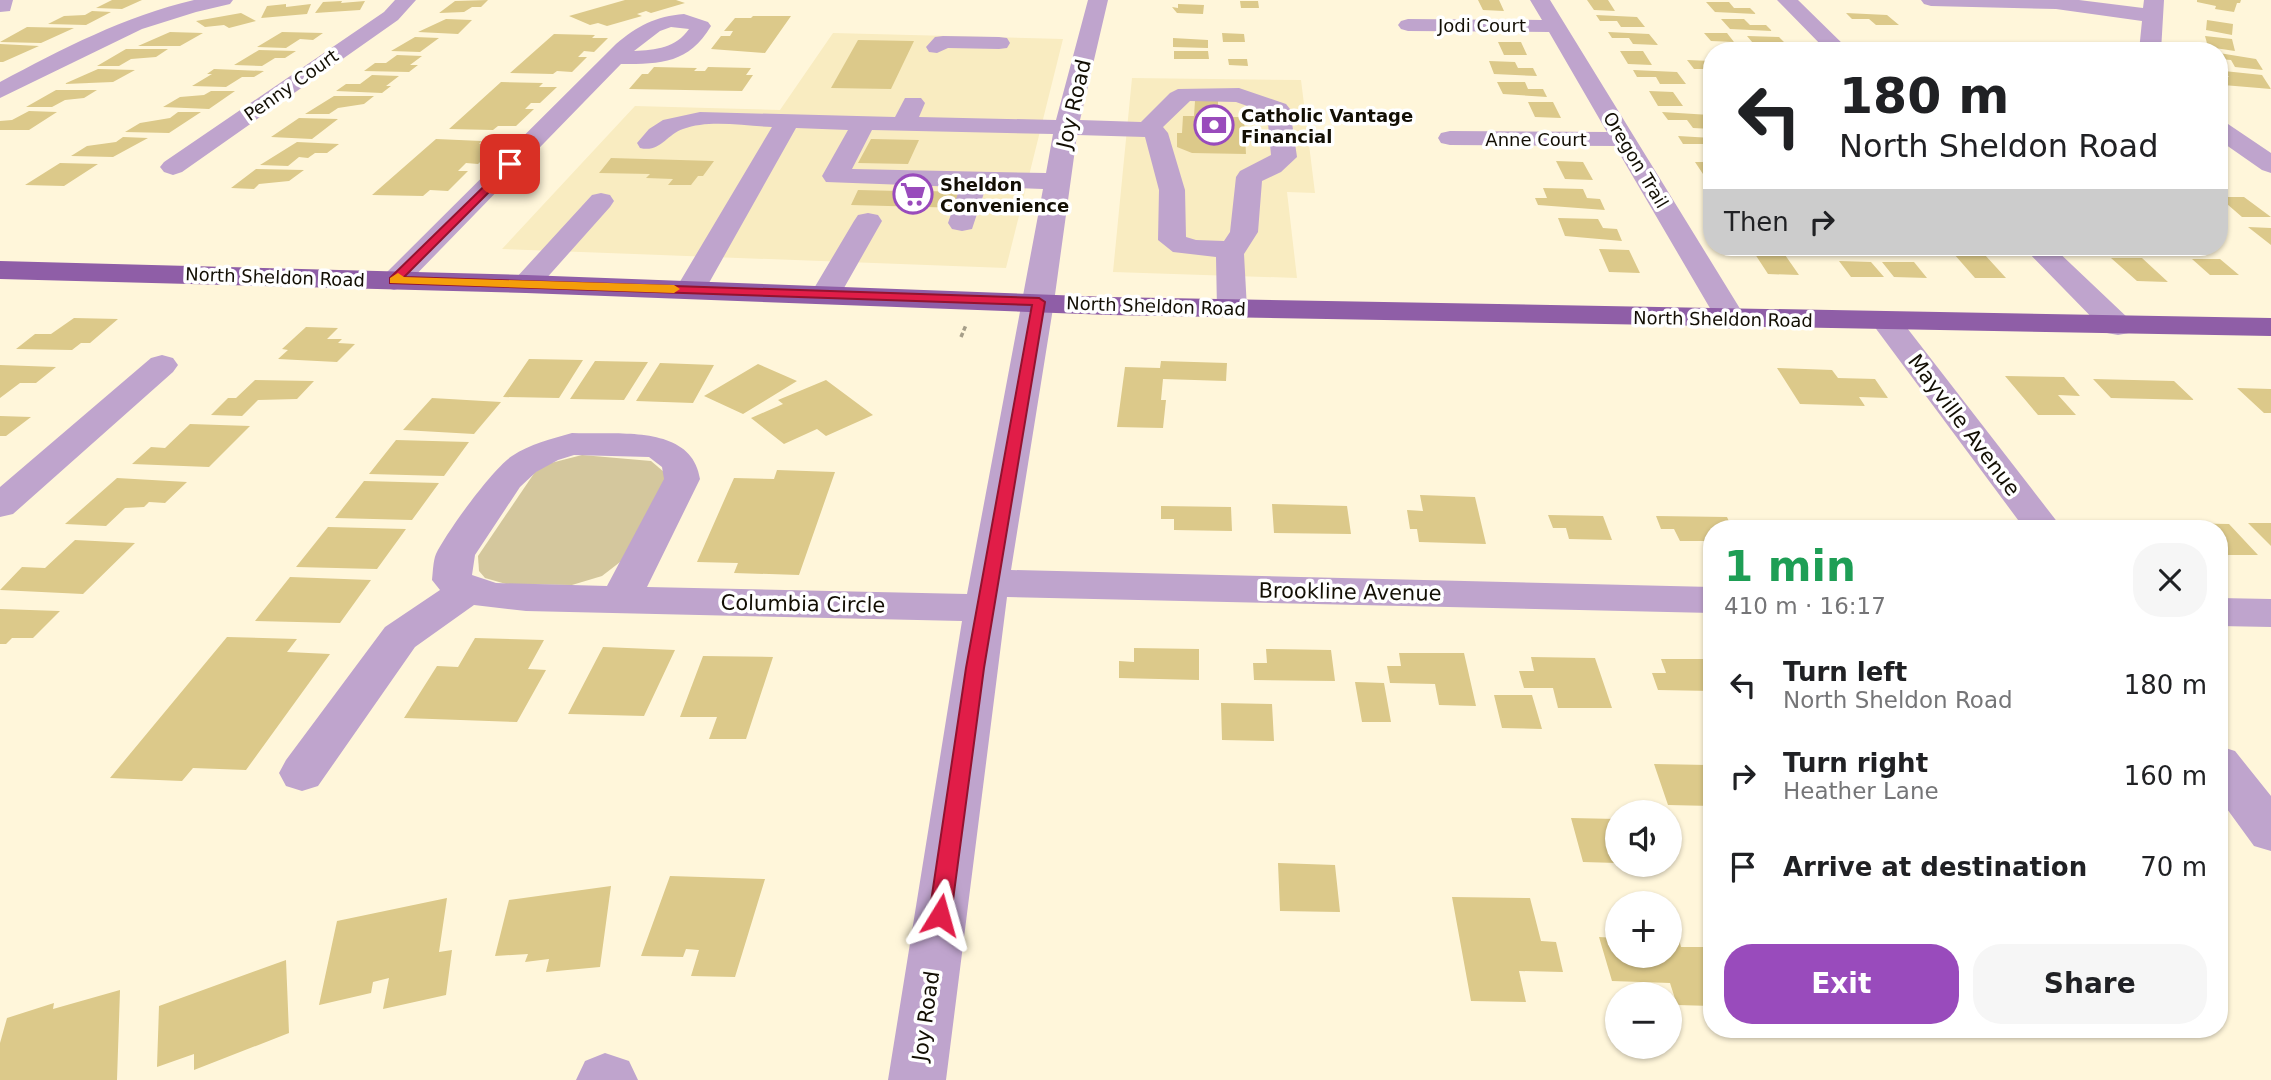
<!DOCTYPE html>
<meta charset="utf-8">
<style>
:root{--surface:#fff;--page:#f6f6f6;--text:#202124;--muted:#757577;--accent:#994bbc}
body{margin:0;font-family:"DejaVu Sans",sans-serif;background:var(--page);color:var(--text);height:100vh;display:flex;flex-direction:column;font-size:26px;white-space:nowrap}
*{box-sizing:border-box;margin:0}
p{font-size:23px;color:var(--muted)}
.icon{flex:none;width:38px;height:38px;fill:none;stroke:currentColor;stroke-width:2;stroke-linecap:round;stroke-linejoin:round}
.map{position:relative;flex:1;overflow:hidden}
.side{position:absolute;left:1703px;top:520px;width:525px;height:518px;display:flex;flex-direction:column;background:var(--surface);border-radius:28px;box-shadow:0 2px 5px #0004}
.side>*{flex:none}
.top-card{position:absolute;left:1703px;top:42px;width:525px;height:214px;border-radius:28px;box-shadow:0 2px 5px #0004;background:#fff;color:var(--text);overflow:hidden}
.fabs{position:absolute;left:1605px;top:800px;display:grid;gap:14px}
.fabs a{display:grid;place-items:center;width:77px;height:77px;border-radius:50%;background:var(--surface);box-shadow:0 2px 5px #0004;font-size:35px}
.pin{position:absolute;display:grid;place-items:center;width:60px;height:60px;color:#fff;margin:-30px;border-radius:14px;box-shadow:0 4px 10px #0006}
.me{position:absolute;width:77px;margin:-38px;rotate:8deg;stroke-linejoin:round;filter:drop-shadow(0 0 5px #0008)}
.turn{display:flex;align-items:center;gap:24px;height:147px;padding:0 21px;font-size:32px}
.turn .icon{width:91px;height:91px;stroke-width:2.5}
.turn b{display:block;font-size:49px;line-height:60px}
.then{display:flex;align-items:center;height:66px;padding:0 21px;background:#0003;gap:14px;font-size:26px}
.round{display:grid;place-items:center;flex:none;width:74px;height:74px;border-radius:28px;background:var(--page)}
.overview{display:flex;align-items:center;justify-content:space-between;height:119px;padding:0 21px}
h1{font-size:42px;font-weight:800;line-height:52px;color:#1e9e55}
.button{display:flex;gap:14px;margin-top:auto;padding:14px 21px}
.button a{flex:1;height:80px;border-radius:28px;background:var(--accent);color:#fff;font-size:28px;font-weight:800;line-height:80px;text-align:center}
.button a+a{background:var(--page);color:var(--text)}
ul{padding:0;list-style:none}
li{display:flex;align-items:center;gap:21px;height:91px;padding:0 21px}
li div{flex:1}
li b{display:block;font-size:26px}
li em{font-style:normal}
.map>svg:first-child{display:block}
.built{fill:#f9ecc1}
.green{fill:#d4c79d}
.building{fill:#dcc98a}
.lines{fill:none;stroke-linecap:round;stroke-linejoin:round}
.path{stroke:#a69e89;stroke-width:3.5;stroke-dasharray:4.5 2.5;stroke-linecap:butt}
.minor{fill:#bfa4cd;fill-rule:evenodd}
.major{fill:#8f5ea7;fill-rule:evenodd}
.route{fill:#e11d48;stroke:#92132f;stroke-width:2}
.slow{fill:#f59e0b}
.labels{text-anchor:middle;dominant-baseline:central;stroke-width:7;stroke-linejoin:round;paint-order:stroke}
.far-street-label{font-size:18px;fill:#130f04;stroke:#fff}
.far-poi-label{font-size:18px;font-weight:bold;fill:#130f04;stroke:#fff;text-anchor:start}
.street-label{font-size:21px;fill:#130f04;stroke:#fff}
</style>
<div class="map">
<svg width="2271" height="1080" viewBox="0 0 2271 1080">
<rect width="100%" height="100%" fill="#fff6da"/>
<path class="built" d="M833,33L1063,39L1006,268L502,249L635,106L780,110Z
M1132,78L1301,80L1315,193L1287,192L1297,278L1113,272Z"/>
<path class="green" d="M582,455L651,461L664,472V483L624,559L602,576L572,585L506,584L485,578L479,571L478,556L535,472L547,464Z"/>
<path class="building" d="M112,0H142L122,9L96,8Z
M488,0L481,7H472L464,12L439,13L455,1Z
M625,0H676L685,3L651,13L646,11L637,14L642,16L607,26L598,23L590,25L569,16Z
M1478,0H1499L1504,11L1483,10Z
M1587,0H1608L1615,11L1594,10Z
M2197,0H2241L2240,3H2237L2234,12L2215,9L2216,6L2197,2Z
M342,1L341,3L365,1L360,10L315,13L323,2Z
M1240,1H1258L1259,8H1241Z
M1706,2H1729L1734,8H1750L1756,14L1715,12Z
M286,4V7L311,4L307,14L261,18L267,6Z
M1178,4L1204,5L1203,14L1177,13L1172,7L1178,8Z
M92,11L111,12L86,25L48,24L64,16L85,15Z
M241,13L256,21L229,28L224,25L205,27L196,21Z
M1846,13L1887,15L1899,25H1876L1869,19H1852Z
M1596,15L1637,17L1645,27H1621L1617,21H1600Z
M753,16H791L765,53L711,49L721,36H730L733,31H724L735,18H751Z
M446,19L472,20L458,34L418,32Z
M1721,19H1744L1750,25H1766L1772,31L1730,29Z
M2207,20L2233,24L2232,35L2206,30Z
M27,27L74,28L41,43L0,42Z
M170,32L203,33L180,46H138Z
M282,32L323,33L313,40L300,39L286,48L257,47Z
M1608,32L1649,34L1658,45L1633,44L1629,38H1612Z
M1222,33L1244,34L1245,42H1223Z
M1704,33H1727L1734,42L1711,41Z
M554,34L595,35L592,38H608L594,52L584,51L578,57H587L572,72L557,71L553,74L510,73Z
M1747,36L1779,37L1791,49H1758Z
M2205,36L2232,39L2235,51L2208,47Z
M415,37L439,38L420,52L391,51Z
M1173,38L1208,40V48L1173,47Z
M858,40L914,41L891,89L831,88Z
M1498,42H1521L1527,55H1504Z
M0,44L39,46L3,62H0Z
M126,49H168L156,57L131,59L119,66H97Z
M259,50L296,51L285,58H275L262,66L234,65Z
M1174,51H1208L1209,59H1174Z
M1620,51H1643L1652,65L1628,64Z
M2219,53L2256,59L2263,70L2235,67L2231,60L2219,59Z
M397,55L422,56L410,65H418L409,72L364,71L375,63H386Z
M1228,59H1247L1248,66L1229,65Z
M1687,60L1712,61V69H1694Z
M1489,61L1515,62L1518,68H1533L1537,76L1494,74Z
M654,67L697,68L694,71H705L708,67L751,68L746,75H753L742,91L629,89L642,74H648Z
M98,69L135,70L113,82L64,84Z
M214,69L264,71L254,77H242L226,87L192,86L212,74H207Z
M1633,70L1677,72L1686,84H1660L1656,77H1637Z
M2224,71L2262,75L2271,89L2223,85L2219,76L2229,77Z
M372,75L399,76L386,86H391L382,93L336,91L346,84H360Z
M501,82L543,83L539,87H557L540,103H531L525,109H534L516,126H498L493,130L449,129Z
M1497,82H1525L1528,89H1543L1547,97L1503,94Z
M56,90H97L84,98L65,100L52,107H26Z
M211,91H235L209,109L163,107L180,97L204,95Z
M1649,91L1673,92L1683,106H1658Z
M334,96H374L364,104L338,108L329,114H305Z
M1195,101H1218V117H1244L1246,154L1192,153L1177,147V133H1182L1183,116H1194Z
M1528,102H1553L1561,118L1535,117Z
M29,111L57,112L29,130H0V121L12,120Z
M178,112H201L169,133L125,132L140,123L170,118Z
M1662,112L1710,115L1712,129L1693,128L1687,120H1668Z
M299,118L338,119L312,139L271,137Z
M1678,136L1712,138V153L1703,144H1683Z
M123,137L148,138L113,157L71,156L87,146L116,142Z
M436,139L482,141L479,144L498,145L478,164L466,163L458,171H468L448,191L430,190L423,196L372,195Z
M871,139L919,140L908,164L858,163Z
M297,142L339,144L327,153H315L308,158L299,157L288,166L260,165Z
M611,158L714,161L703,176H698L691,185H668L673,179L646,178L650,174L599,173Z
M1556,161L1583,162L1593,180L1565,179Z
M1695,162H1712V180H1707Z
M60,163L98,164L64,186L25,185Z
M256,169L304,170L289,181L259,184L254,189L231,188Z
M904,183H929L926,191L968,192L963,208L851,205L858,190L900,191Z
M1543,188L1583,189L1587,198L1600,199L1605,210L1538,205L1535,198H1547Z
M2219,197H2244L2271,217H2242Z
M1558,218L1598,219L1603,228L1617,229L1622,241L1565,236Z
M2248,227L2271,228V245Z
M1599,249L1629,250L1640,273L1609,272Z
M1753,251L1783,252L1799,275L1768,274Z
M1954,254L1985,255L2006,278H1975Z
M2111,258H2142L2168,282L2137,281Z
M2192,259H2220L2239,275H2210Z
M1839,261L1871,262L1884,277H1851Z
M1882,262H1914L1927,278L1894,277Z
M74,318L118,319L90,343H81L72,350L16,349L35,334H51Z
M306,327L338,328L327,339H342L338,343L355,344L337,362L278,359L288,350L282,349Z
M529,359L583,360L559,398L503,397Z
M595,361L648,362L624,400L570,399Z
M1161,361L1227,363L1226,381L1163,379L1161,400H1166L1163,428L1117,427L1125,367L1160,368Z
M660,363L714,365L693,403L636,401Z
M758,364L797,381L743,414L704,396Z
M0,365L56,367L36,383H20L0,398Z
M1777,368L1832,370L1838,378L1875,379L1888,398L1859,397L1865,406L1800,404Z
M2005,376L2064,377L2080,396L2058,395L2076,415H2038Z
M2093,379L2174,381L2194,400L2111,398Z
M255,380L314,381L297,399L258,400L242,416L211,415L228,398H236Z
M826,380L873,415L826,436L817,429L784,444L751,418L783,404L778,400Z
M2237,388L2271,389V413H2264Z
M432,398L501,402L474,434L403,430Z
M0,416L31,417L6,436H0Z
M190,424L250,426L209,467L132,464L151,447L165,448Z
M396,440L469,442L444,476L369,474Z
M777,470L835,472L799,575L734,573L738,563L697,562L734,478L774,479Z
M117,478L187,482L165,503L149,502L144,507L125,508L106,526L65,524Z
M364,481L439,483L412,520L335,518Z
M1420,495L1475,497L1486,544L1419,542L1417,529H1410L1407,510L1423,511Z
M1272,504L1347,506L1351,534L1274,533Z
M1161,506L1231,507L1232,531L1174,530V519H1161Z
M1548,515L1603,516L1612,540L1569,539L1566,528H1553Z
M1656,516L1727,517L1732,528H1712V541H1680L1674,529H1661Z
M1783,520L1853,521L1858,528H1787Z
M2174,523L2229,524L2258,555H2219V528H2178Z
M2248,523H2271V546Z
M328,527L406,529L377,569L296,567Z
M75,540L135,543L83,594L0,590L22,567L45,568Z
M290,577L371,580L340,623L255,621Z
M0,609L60,611L33,638H12L6,644H0Z
M227,637L297,639L287,652L330,654L246,770L193,768L182,781L110,778Z
M475,638L544,640L528,669L546,670L517,722L404,718L437,666L458,667Z
M603,647L675,650L644,716L568,714Z
M1134,648L1199,649V680L1119,678V661L1134,662Z
M1266,649L1331,650L1335,681L1254,680L1253,663H1267Z
M1399,653H1464L1476,706L1439,705L1435,684L1390,683L1387,666H1401Z
M703,656L773,657L746,739H709L717,717H680Z
M1531,657L1595,658L1612,708H1558L1553,688H1524L1519,671H1534Z
M1661,659H1712V691L1658,690L1652,673H1666Z
M1355,682L1384,683L1391,722H1362Z
M1494,695H1532L1542,729L1502,728Z
M1221,703L1272,704L1274,741L1222,740Z
M1654,764L1708,765L1712,775V806L1668,805Z
M1571,818L1617,819V863L1583,862Z
M1278,863L1335,865L1340,912L1280,911Z
M670,876L765,879L735,977L691,976L699,950L686,949L683,957L641,956Z
M611,886L600,967L546,972L549,959L525,962L528,954L495,956L509,900Z
M1452,897L1530,898L1541,941L1556,942L1563,972L1519,971L1526,1002L1471,1001Z
M447,898L439,952L452,950L446,995L383,1009L389,978L373,982L371,993L319,1005L337,921Z
M1599,937L1617,938V956H1670V939H1679L1681,947H1706L1712,956V1006L1677,1005L1670,983L1612,981Z
M286,960L289,1033L194,1070V1054L157,1067L159,1006Z
M120,990L117,1080H0V1043L7,1018L54,1003L53,1009Z"/>
<g class="lines">
<path class="path" d="M961,337L966,325"/>
<path class="minor" d="M0,0H13L10,11L0,12Z
M194,0H233L230,4L196,12L142,29L0,98V82C62,49 125,16 194,0Z
M395,0H416L398,20L182,172L173,175L164,172L160,167L164,162L384,12Z
M1088,0H1108L1080,120L1141,122L1170,93L1178,89L1239,88L1286,104L1290,109L1297,157L1281,172L1262,181L1258,232L1244,254L1247,309L1243,315L1232,318L1221,315L1217,309L1216,257L1173,252L1158,240L1159,190L1145,137L1077,135L1054,302L1011,570L1712,587V613L1007,597L946,1080H888L962,621L526,611L474,605L415,647L318,786L302,791L286,786L279,773L286,760L385,627L440,590L432,580C433,572 433,561 436,554C446,533 493,468 512,456C530,444 551,439 572,433C615,435 692,423 700,479L647,587L967,594L1043,189L986,187L972,229L962,231L952,229L948,223L960,187L826,182L822,176L848,130L796,128L705,290L701,296L690,299L679,296L675,290L772,127C745,126 709,119 683,129C666,135 660,153 640,148L637,143L649,129L663,120L700,112L895,117L905,98H921L925,103L919,117L1056,120ZM1190,101L1236,102L1267,113L1271,155L1240,171L1236,177L1230,232L1224,241L1196,240L1186,237L1185,190L1168,133L1163,127ZM872,130L1053,134L1046,173L852,169ZM574,455L649,457L662,467L664,479L607,586L496,583L472,575L475,555L520,487L536,472L558,460Z
M1530,0H1550L1747,320L1743,327L1732,329L1721,327L1615,146L1450,145L1441,143L1438,138L1441,133L1450,131L1607,132L1549,32L1408,31L1401,29L1398,25L1401,21L1408,19L1542,20Z
M1777,0H1798L1850,51H1827Z
M1921,0H2079L2143,8L2144,0H2164L2161,51H2139L2142,21L2056,9L1931,6L1924,4Z
M684,14L708,22L711,26C689,63 662,64 621,64L404,287L394,290L384,287L379,281L384,275L616,44C637,26 656,16 684,14ZM671,27L689,29C676,48 656,50 634,51L660,31Z
M943,36L999,37L1007,38L1010,43L1007,48L999,49L948,48L937,53L929,52L926,47L935,37Z
M2219,122L2228,124L2271,153V173L2262,170L2219,140Z
M601,193L610,195L614,201L610,207L536,290L526,293L516,290L511,284L516,278L592,195Z
M868,213L878,215L882,221L840,295L836,301L825,304L814,301L810,295L854,221L858,215Z
M2023,247H2053L2129,319L2134,326L2129,333L2118,335L2107,333Z
M1886,313L1897,315L2062,528H2024L1871,322L1875,315Z
M162,355L173,358L178,365L173,372L13,514L0,517V487L151,358Z
M2219,598L2271,599V627L2219,626Z
M2219,746L2235,751L2271,796V851L2254,846L2219,798Z
M605,1053L629,1061L638,1080H576L585,1061Z"/>
<path class="major" d="M0,261L526,275L1109,297L2271,318V336L1109,315L526,293L0,279Z"/>
</g>
<path class="route" d="M510,161L515,164L514,167L404,277L1039,298L1045,302L984,668L951,915L948,921L940,924L933,921L929,915L966,668L1032,305L390,283V278Z"/>
<path class="slow" d="M398,273L404,277L674,285L680,289L674,293L390,283V278Z"/>
<defs>
<g id="bank-ring" transform="scale(2.0125)"><circle r="9.5" fill="#fff" stroke="#994bbc" stroke-width="1.5"/><path d="M-6-4H6V4H-6ZM0-2.3a2.3 2.3 0 1 0 0 4.6a2.3 2.3 0 1 0 0-4.6Z" fill="#994bbc"/></g>
<g id="supermarket-ring" transform="scale(2.0125)"><circle r="9.5" fill="#fff" stroke="#994bbc" stroke-width="1.5"/><path d="M-6-5.5h2.5l.6 2H6L4.5 2H-2.5L-4.4-4H-6ZM-1.5 3.2a1.3 1.3 0 1 0 .1 0ZM3 3.2a1.3 1.3 0 1 0 .1 0Z" fill="#994bbc"/></g>
</defs>
<g fill-rule="evenodd">
<use href="#bank-ring" x="1214" y="125"/>
<use href="#supermarket-ring" x="913" y="194"/>
</g>
<g class="labels">
<g class="far-street-label">
<text x="1482" y="25">Jodi Court</text>
<text transform="translate(291 85) rotate(-35)">Penny Court</text>
<text x="1536" y="139">Anne Court</text>
<text transform="translate(1636 160) rotate(59)">Oregon Trail</text>
<text transform="translate(275 277) rotate(2)">North Sheldon Road</text>
<text transform="translate(1156 306) rotate(2)">North Sheldon Road</text>
<text transform="translate(1723 319) rotate(1)">North Sheldon Road</text>
</g>
<g class="far-poi-label">
<text x="1241" y="115">Catholic Vantage<tspan x="1241" dy="21">Financial</tspan></text>
<text x="940" y="184">Sheldon<tspan x="940" dy="21">Convenience</tspan></text>
</g>
<g class="street-label">
<text transform="translate(1074 104) rotate(-77)">Joy Road</text>
<text transform="translate(1964 425) rotate(53)">Mayville Avenue</text>
<text transform="translate(1350 592) rotate(1)">Brookline Avenue</text>
<text transform="translate(803 604) rotate(1)">Columbia Circle</text>
<text transform="translate(926 1016) rotate(-82)">Joy Road</text>
</g>
</g>
</svg>
<div class="fabs">
<a><svg class="icon" aria-label="sound" viewBox="0 0 24 24"><path d="M4 9h4l5-4v14l-5-4H4zM17 9q2 3 0 6"/></svg></a>
<a>+</a>
<a>−</a>
</div>
<div class="pin" style="left:510px;top:164px;background:#d93025"><svg class="icon" aria-label="arrive" viewBox="0 0 24 24"><path d="M6 21V4h12l-3 4 3 4H6"/></svg></div>
<svg class="me" style="left:940px;top:915px" viewBox="-20 -20 40 40"><path d="M0-17L14 15 0 8-14 15z" fill="#e11d48" stroke="#fff" stroke-width="4"/></svg>
<div class="top-card">
<div class="turn"><svg class="icon" aria-label="left" viewBox="0 0 24 24"><path d="M17 20v-9H6M10 6l-5 5 5 5"/></svg><div><b>180 m</b>North Sheldon Road</div></div>
<div class="then">Then<svg class="icon" aria-label="right" viewBox="0 0 24 24"><path d="M7 20v-9h11M14 6l5 5-5 5"/></svg></div>
</div>
<section class="side">
<div class="overview"><div><h1>1 min</h1><p>410 m · 16:17</p></div><a class="round"><svg class="icon" aria-label="close" viewBox="0 0 24 24"><path d="M6 6l12 12M18 6L6 18"/></svg></a></div>
<ul>
<li><svg class="icon" aria-label="left" viewBox="0 0 24 24"><path d="M17 20v-9H6M10 6l-5 5 5 5"/></svg><div><b>Turn left</b><p>North Sheldon Road</p></div><em>180 m</em></li>
<li><svg class="icon" aria-label="right" viewBox="0 0 24 24"><path d="M7 20v-9h11M14 6l5 5-5 5"/></svg><div><b>Turn right</b><p>Heather Lane</p></div><em>160 m</em></li>
<li><svg class="icon" aria-label="arrive" viewBox="0 0 24 24"><path d="M6 21V4h12l-3 4 3 4H6"/></svg><div><b>Arrive at destination</b></div><em>70 m</em></li>
</ul>
<div class="button"><a>Exit</a><a>Share</a></div>
</section>
</div>
